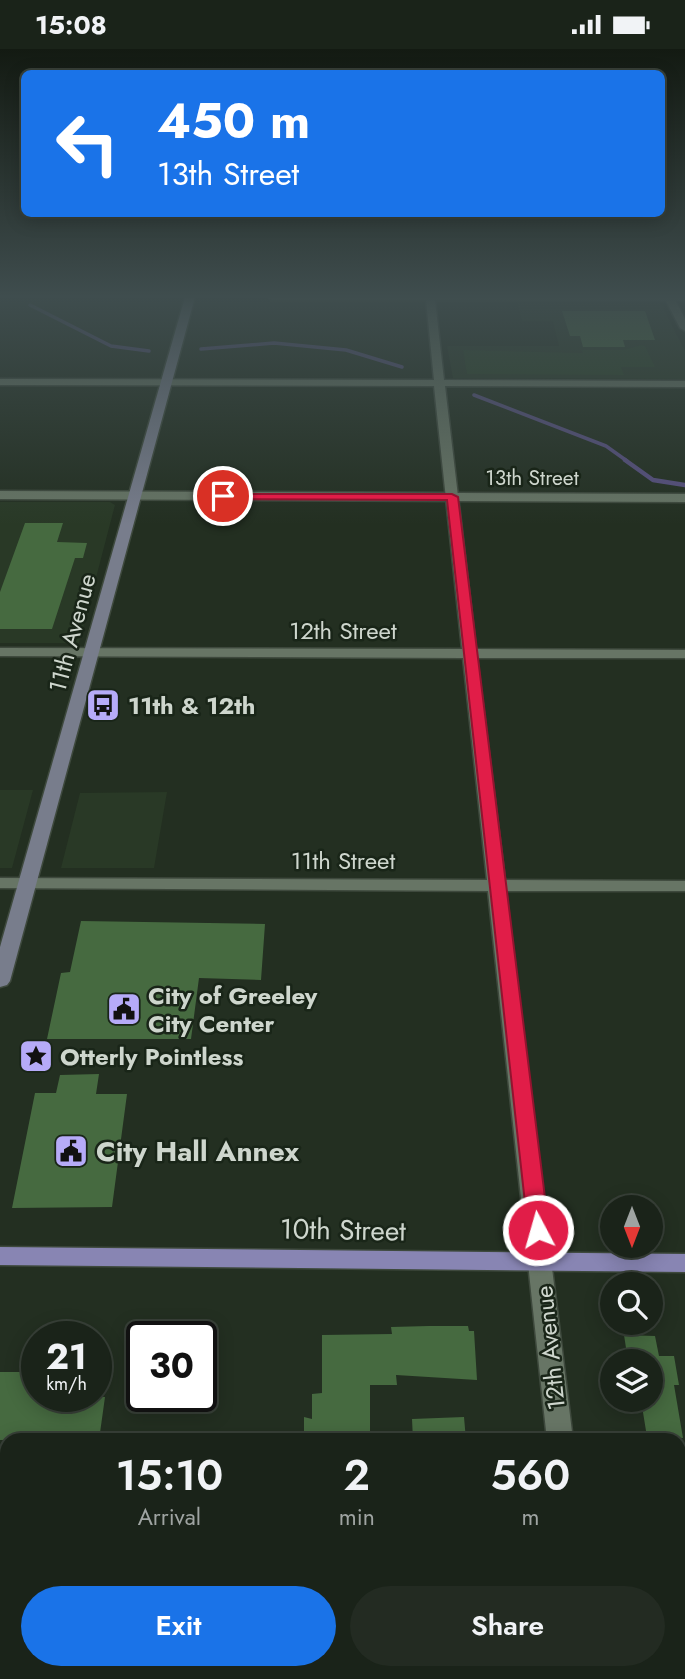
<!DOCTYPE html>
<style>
:root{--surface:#1a2319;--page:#232b22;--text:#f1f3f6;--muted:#9fa4a2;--line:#384038;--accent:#1a73e8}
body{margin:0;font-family:Jost,sans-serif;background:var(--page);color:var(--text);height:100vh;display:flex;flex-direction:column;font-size:26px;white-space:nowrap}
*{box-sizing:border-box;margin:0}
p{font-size:23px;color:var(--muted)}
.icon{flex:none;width:38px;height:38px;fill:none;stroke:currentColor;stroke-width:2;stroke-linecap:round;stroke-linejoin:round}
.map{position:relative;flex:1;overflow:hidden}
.sheet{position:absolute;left:0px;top:1384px;width:686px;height:247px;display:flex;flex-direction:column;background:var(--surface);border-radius:21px 21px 0 0;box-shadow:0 4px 18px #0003,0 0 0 2px var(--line)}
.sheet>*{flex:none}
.hud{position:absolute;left:21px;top:21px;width:644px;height:147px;border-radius:10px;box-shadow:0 4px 18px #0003,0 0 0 2px var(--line);background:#1a73e8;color:#fff;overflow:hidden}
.needle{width:46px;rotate:180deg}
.fabs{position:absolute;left:600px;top:1146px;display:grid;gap:14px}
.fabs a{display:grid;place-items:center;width:63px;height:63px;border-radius:50%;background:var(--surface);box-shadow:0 4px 18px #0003,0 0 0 2px var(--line);font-size:35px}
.speed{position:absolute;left:21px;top:1272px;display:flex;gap:14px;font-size:35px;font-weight:700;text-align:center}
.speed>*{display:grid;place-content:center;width:91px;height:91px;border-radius:50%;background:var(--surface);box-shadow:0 4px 18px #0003,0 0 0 2px var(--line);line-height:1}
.speed small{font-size:18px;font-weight:400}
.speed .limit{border:4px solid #111;border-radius:10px;background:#fff;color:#111}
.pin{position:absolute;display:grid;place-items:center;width:60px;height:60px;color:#fff;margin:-30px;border:4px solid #fff;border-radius:50%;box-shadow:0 2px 7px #0007}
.me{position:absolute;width:77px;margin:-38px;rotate:354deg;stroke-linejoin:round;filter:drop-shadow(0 0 5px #0008)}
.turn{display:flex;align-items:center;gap:24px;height:147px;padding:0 21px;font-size:32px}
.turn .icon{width:91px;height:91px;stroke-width:2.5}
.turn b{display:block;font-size:49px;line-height:60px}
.eta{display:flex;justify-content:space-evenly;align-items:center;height:119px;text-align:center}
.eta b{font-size:42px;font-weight:600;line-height:49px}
.action{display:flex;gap:14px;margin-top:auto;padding:14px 21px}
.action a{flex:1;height:80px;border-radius:42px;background:var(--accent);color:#fff;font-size:28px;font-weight:600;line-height:80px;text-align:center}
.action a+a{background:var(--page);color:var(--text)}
.status{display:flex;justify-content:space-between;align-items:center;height:49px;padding:0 35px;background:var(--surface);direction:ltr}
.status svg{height:19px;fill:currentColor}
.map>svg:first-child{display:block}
.built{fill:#293926}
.green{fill:#2a4226}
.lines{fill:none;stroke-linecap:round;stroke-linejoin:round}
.stream-far1{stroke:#585080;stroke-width:3.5}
.stream{stroke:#585080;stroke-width:4.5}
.building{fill:#466a40}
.minor-casing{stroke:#3e493d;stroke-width:3}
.tertiary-casing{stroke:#3e493d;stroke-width:3}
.secondary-casing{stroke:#3e493d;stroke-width:3}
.primary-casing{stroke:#3e493d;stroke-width:3}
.minor{fill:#677565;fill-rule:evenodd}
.tertiary{fill:#677565;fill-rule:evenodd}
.secondary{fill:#787d8c;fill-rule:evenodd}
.primary{fill:#8885b3;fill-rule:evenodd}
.route{fill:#e11d48;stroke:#92132f;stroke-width:2}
.labels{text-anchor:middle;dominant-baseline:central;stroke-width:5;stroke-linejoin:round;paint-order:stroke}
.far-street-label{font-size:21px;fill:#ced6cd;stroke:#192518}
.street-label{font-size:24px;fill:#ced6cd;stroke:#192518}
.poi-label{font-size:24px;font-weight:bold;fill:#ced6cd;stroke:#192518;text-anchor:start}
.near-poi-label{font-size:28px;font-weight:bold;fill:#ced6cd;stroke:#192518;text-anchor:start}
.near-street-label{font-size:28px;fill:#ced6cd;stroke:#192518}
</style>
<div class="status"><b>15:08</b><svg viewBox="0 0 49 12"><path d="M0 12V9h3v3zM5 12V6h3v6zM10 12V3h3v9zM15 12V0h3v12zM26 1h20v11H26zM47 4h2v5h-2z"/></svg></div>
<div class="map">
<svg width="685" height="1630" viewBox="0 0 685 1630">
<rect width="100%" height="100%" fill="#232f21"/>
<path class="built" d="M517,252L660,253L685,302V330L453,329L447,297H559L553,272H522Z
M0,453H110L115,456L79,594H0Z
M0,741H33L12,819H0Z
M167,743L154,819H61L80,744Z
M0,1513H7V1624H546V1630H0Z"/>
<path class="green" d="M641,296L645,297L655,318H621L624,326L467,325L463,301L583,304L582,301H624Z"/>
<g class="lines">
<path class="stream-far1" d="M30,256L111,297L149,302
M201,300L274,294L346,301L402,318
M474,346L606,397L627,412"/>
<path class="stream" d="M625,411L653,431L685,436"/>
</g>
<path class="building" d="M562,262H645L655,291H623L625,298H583L580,287H570Z
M25,474H63L57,493L87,494L83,509H75L52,580H0V543Z
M81,872L265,875L261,931L199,929L191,990H47L61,924L70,923Z
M99,1025L96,1045H127L112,1158L12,1159L35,1044H56L60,1026Z
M429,1277H468L469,1282H474L477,1331L396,1326L397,1336H370V1391H304V1368L312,1370V1345L322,1344V1286L392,1285L391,1278Z
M624,1286L655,1287L659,1307H674L679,1336H674L683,1389L647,1388L641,1351H651V1312H628Z
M0,1323H37V1348H105L99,1391H0Z
M464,1368L466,1391H413L412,1370Z"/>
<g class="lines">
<g class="minor-casing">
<path id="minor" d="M267,248H685V252H676L685,270V282L680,279L666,252L435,251L444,331L685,332V338L445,337L476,600L685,601V609H477L505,831L685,832V842H506L573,1391H547L488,842L0,839V829L487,831L463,609L0,607V599L462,600L434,337L0,336V330L434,331L426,251H271Z
M570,1624H600L601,1630H571Z"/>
</g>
<g class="tertiary-casing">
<path id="tertiary" d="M0,442L685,445V453L0,450Z"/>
</g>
<g class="secondary-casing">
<path id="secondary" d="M185,248H195L10,932L7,936L0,938V898Z"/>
</g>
<g class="primary-casing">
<path id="primary" d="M0,1198L685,1205V1223L0,1216Z"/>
</g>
<use href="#minor" class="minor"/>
<use href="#tertiary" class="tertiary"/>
<use href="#secondary" class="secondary"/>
<use href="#primary" class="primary"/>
</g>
<linearGradient id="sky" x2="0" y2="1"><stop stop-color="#131a12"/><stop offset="0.52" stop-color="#3f4d4e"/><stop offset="1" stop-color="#3f4d4e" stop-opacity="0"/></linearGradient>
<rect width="685" height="476" fill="url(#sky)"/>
<path class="route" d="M219,445H452L458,448L549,1181L545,1186H531L528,1181L447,451L223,450L219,449Z"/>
<defs>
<g id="bus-square" transform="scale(1.75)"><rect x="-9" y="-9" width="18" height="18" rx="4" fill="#b6abf8" stroke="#192518"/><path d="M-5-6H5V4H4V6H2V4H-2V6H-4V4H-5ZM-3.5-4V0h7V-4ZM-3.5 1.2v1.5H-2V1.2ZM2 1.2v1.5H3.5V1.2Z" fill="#111"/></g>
<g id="civic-square" transform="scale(1.75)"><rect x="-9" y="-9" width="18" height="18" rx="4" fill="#b6abf8" stroke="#192518"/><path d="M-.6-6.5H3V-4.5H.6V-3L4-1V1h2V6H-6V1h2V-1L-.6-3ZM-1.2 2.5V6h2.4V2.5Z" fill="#111"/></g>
<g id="sight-square" transform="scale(1.75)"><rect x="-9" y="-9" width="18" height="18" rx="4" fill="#b6abf8" stroke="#192518"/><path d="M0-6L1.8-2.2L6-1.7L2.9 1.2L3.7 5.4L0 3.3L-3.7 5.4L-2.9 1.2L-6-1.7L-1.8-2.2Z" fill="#111"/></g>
</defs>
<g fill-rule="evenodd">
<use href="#bus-square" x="103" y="656"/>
<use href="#civic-square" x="124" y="960"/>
<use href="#sight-square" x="36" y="1007"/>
<use href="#civic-square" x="71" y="1102"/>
</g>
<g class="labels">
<g class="far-street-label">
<text x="532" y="429">13th Street</text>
</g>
<g class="street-label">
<text x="343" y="581">12th Street</text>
<text transform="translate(72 584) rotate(-75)">11th Avenue</text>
<text x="343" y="811">11th Street</text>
<text transform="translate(550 1299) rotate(-96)">12th Avenue</text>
</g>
<g class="poi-label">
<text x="128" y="656">11th &amp; 12th</text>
<text x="148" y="946">City of Greeley<tspan x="148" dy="28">City Center</tspan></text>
<text x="60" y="1007">Otterly Pointless</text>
</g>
<g class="near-poi-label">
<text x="96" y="1102">City Hall Annex</text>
</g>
<g class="near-street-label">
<text transform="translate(343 1181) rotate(1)">10th Street</text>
</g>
</g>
</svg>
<div class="fabs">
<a><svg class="needle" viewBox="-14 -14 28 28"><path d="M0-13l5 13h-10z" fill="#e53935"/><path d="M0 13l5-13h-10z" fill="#9fa4a2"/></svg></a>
<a><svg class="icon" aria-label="search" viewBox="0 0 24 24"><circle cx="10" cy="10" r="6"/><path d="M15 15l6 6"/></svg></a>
<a><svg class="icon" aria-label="layers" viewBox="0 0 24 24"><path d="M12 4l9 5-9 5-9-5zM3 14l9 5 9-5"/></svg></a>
</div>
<div class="speed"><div>21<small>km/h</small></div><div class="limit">30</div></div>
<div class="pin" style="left:223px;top:447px;background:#d93025"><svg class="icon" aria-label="arrive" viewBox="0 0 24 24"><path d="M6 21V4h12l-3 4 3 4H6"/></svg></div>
<svg class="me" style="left:538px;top:1181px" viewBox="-20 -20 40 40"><circle r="17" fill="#e11d48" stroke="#fff" stroke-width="3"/><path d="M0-11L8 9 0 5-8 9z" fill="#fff"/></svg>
<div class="hud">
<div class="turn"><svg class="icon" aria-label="left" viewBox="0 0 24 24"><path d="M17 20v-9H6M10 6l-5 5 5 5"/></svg><div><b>450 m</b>13th Street</div></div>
</div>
<section class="sheet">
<div class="eta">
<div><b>15:10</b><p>Arrival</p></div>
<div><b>2</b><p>min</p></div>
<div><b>560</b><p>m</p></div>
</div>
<div class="action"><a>Exit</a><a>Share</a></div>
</section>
</div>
